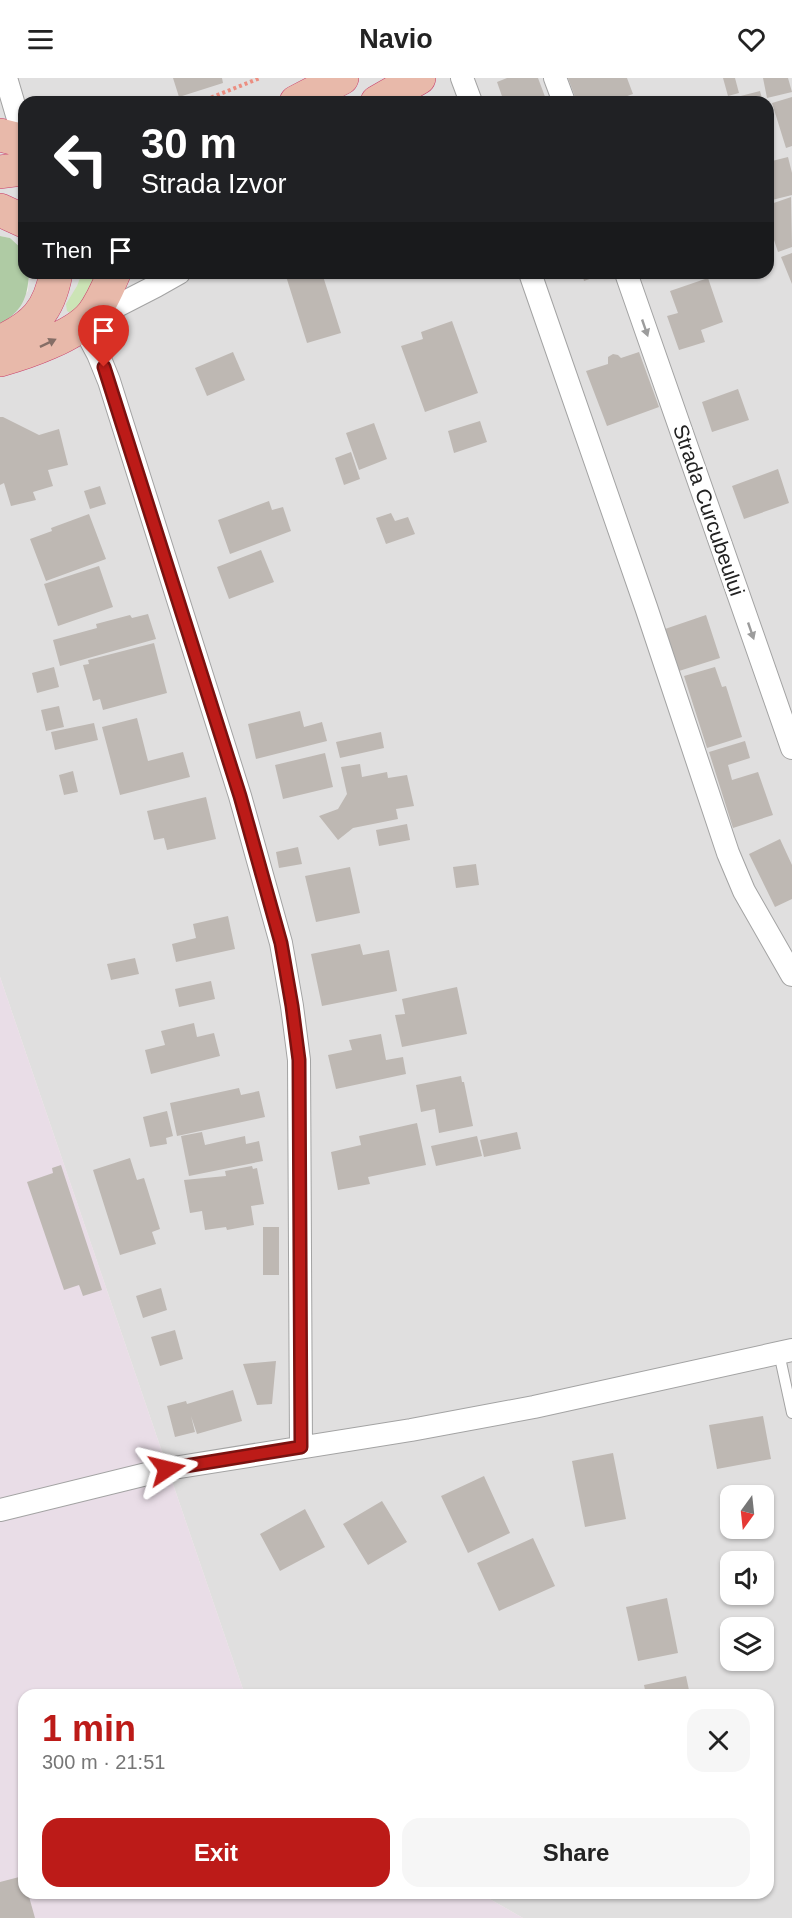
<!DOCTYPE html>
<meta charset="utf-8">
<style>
:root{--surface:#fff;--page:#f6f6f6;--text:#222;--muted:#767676;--accent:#bc1b18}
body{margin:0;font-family:Arial,sans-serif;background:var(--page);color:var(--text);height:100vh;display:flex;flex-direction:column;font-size:22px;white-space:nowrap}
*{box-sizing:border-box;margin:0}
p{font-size:20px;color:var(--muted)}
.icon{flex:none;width:33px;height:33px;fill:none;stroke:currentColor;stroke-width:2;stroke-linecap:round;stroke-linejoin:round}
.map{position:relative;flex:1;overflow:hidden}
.drawer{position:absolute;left:18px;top:1611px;width:756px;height:210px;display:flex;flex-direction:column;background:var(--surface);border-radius:18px;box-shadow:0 2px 4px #0004}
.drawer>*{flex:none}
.top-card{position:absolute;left:18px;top:18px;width:756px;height:183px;border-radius:18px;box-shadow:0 2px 4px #0004;background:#202124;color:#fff;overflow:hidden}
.needle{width:39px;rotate:195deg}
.buttons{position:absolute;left:720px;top:1407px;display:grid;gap:12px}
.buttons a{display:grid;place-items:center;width:54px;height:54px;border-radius:12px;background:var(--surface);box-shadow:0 2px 4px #0004;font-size:30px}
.pin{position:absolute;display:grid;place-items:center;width:51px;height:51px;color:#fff;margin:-62px -26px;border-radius:50% 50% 50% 0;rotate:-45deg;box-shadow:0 0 6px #0007}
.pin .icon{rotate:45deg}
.me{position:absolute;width:66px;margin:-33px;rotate:80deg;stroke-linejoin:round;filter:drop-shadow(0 0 4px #0008)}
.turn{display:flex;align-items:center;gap:21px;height:126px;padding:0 24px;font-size:27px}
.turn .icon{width:78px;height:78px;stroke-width:2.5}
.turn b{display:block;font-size:42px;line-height:51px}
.then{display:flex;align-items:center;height:57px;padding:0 24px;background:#0003;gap:12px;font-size:22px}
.round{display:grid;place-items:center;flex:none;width:63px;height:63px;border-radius:18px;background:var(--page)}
.overview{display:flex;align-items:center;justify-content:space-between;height:102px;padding:0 24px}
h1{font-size:36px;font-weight:700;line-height:45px;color:var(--accent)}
.action{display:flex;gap:12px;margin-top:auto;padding:12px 24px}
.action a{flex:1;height:69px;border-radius:18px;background:var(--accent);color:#fff;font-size:24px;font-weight:700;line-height:69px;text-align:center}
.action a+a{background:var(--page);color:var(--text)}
header{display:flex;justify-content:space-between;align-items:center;height:78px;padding:0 24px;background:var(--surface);font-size:27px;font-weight:700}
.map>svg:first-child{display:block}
.residential{fill:#e0dfdf;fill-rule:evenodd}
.industrial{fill:#e9dde7}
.grass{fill:#cce4b6}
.forest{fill:#afcba4}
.building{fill:#beb8b3}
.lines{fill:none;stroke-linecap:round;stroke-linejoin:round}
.service-casing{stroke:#a3a3a3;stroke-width:12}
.minor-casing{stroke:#a3a3a3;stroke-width:24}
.trunk-casing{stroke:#c83e6b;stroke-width:34}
.path{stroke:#eb8e81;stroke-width:4;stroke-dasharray:3 3;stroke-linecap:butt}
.service{stroke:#fff;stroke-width:10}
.minor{stroke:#fff;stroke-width:22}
.trunk{stroke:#e8b9aa;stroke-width:33}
.oneway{fill:#9c9c9c}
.oneway2{fill:#856e66}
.route-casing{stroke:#7a1210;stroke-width:15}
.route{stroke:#bc1b18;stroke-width:10}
.labels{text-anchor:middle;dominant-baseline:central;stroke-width:6;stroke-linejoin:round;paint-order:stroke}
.street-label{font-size:21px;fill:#222;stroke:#fff}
</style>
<header><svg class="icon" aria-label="menu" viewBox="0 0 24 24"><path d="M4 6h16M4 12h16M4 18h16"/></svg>Navio<svg class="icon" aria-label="heart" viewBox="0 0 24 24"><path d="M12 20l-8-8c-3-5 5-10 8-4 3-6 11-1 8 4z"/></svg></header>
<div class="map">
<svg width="792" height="1840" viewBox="0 0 792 1840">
<rect width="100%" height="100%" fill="#f1efea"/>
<path class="residential" d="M0,0H792V1840H523L479,1815H768V1617H245L0,899V246L28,213L29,195H768V24H24V175L10,160L0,158ZM730,1418H764V1450H730ZM730,1484H764V1516H730ZM730,1550H764V1582H730Z"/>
<path class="industrial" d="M0,899L245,1617H24V1815H479L523,1840H0Z"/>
<path class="grass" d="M82,195H103L74,237L67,233L66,226L77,208Z"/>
<path class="forest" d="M0,158L10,160L23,172L24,195H29V197C27,221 22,233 0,246Z"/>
<path class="building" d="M173,0H222L223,5L179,19Z
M507,0H538L547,24H504L497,4Z
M568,0H627L633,16L610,24H577Z
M723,0H735L739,15L728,18Z
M763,0H788L792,14L767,20Z
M760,13L763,24H730L729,21Z
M639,19L641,24H626Z
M792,19V68L786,70L772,25Z
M788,79L792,95V117L768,123V84Z
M791,119L792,169L778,174L768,144V127Z
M792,175V206L781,179Z
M285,195H322L341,255L307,265Z
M582,195H606L584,203Z
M708,200L723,244L701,252L705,264L679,272L667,238L678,235L670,213Z
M452,243L478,315L425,334L401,268L423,261L421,254Z
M233,274L245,302L207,318L195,290Z
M639,274L659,329L607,348L586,293L608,286V279L613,276L618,277L621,280Z
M738,311L749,342L712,354L702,324Z
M0,339H3L39,357L59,351L68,387L48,392L53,408L33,414L36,422L11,428L4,405L0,407Z
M480,343L487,364L454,375L448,353Z
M374,345L387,381L359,392L346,355Z
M351,374L360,401L344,407L335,380Z
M778,391L789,425L744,441L732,408Z
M100,408L106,426L90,431L84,413Z
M269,423L272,432L283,429L291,453L230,476L218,442Z
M391,435L395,443L408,439L415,456L386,466L376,440Z
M89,436L106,481L46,503L30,461L52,453L51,450Z
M261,472L274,504L229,521L217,489Z
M99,488L113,529L58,548L44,506Z
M148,536L156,561L60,588L53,562L97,550L96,546L130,537L132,540Z
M706,537L720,580L679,593L665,551Z
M154,565L167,615L103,632L100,621L93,623L83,587L89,586L88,582Z
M54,589L59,609L37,615L32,595Z
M715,589L722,609L726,608L742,659L707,670L684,598Z
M59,628L64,649L46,653L41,632Z
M300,633L304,649L322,644L327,663L256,681L248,646Z
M137,640L148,683L183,674L190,699L120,717L102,649Z
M94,645L98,662L55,672L51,654Z
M381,654L384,670L340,680L336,664Z
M745,663L750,680L728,687L732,702L758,694L773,737L733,750L709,674Z
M325,675L333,709L283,721L275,687Z
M360,686L362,699L387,694L388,700L407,697L414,728L396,731L398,741L353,750L338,762L319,738L338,731L347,716L341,689Z
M73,693L78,714L64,717L59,697Z
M206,719L216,761L167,772L164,760L154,762L147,733Z
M407,746L410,762L379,768L376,752Z
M780,761L792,787V821L775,829L749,776Z
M298,769L302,786L279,790L276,774Z
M476,786L479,807L456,810L453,789Z
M350,789L360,835L316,844L305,798Z
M228,838L235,871L176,884L172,866L196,860L193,846Z
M360,866L363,877L389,872L397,913L322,928L311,876Z
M135,880L139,896L111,902L107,886Z
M211,903L215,921L179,929L175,911Z
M457,909L467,956L402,969L395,937L405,936L402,921Z
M194,945L197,959L214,955L220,978L151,996L145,972L165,967L161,953Z
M381,956L386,982L403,979L406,996L336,1011L328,977L352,972L349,962Z
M461,998L462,1004H464L473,1048L439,1055L435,1031L421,1034L416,1007Z
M239,1010L241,1017L259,1013L265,1039L177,1058L170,1025Z
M167,1033L173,1058L166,1060L167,1066L150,1069L143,1039Z
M417,1045L426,1087L368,1099L370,1106L338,1112L331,1074L361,1067L359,1058Z
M202,1054L205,1067L245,1058L246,1066L259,1063L263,1083L189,1098L181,1058Z
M517,1054L521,1071L484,1079L480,1062Z
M477,1058L482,1078L436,1088L431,1068Z
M130,1080L137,1102L144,1100L160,1151L152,1154L156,1166L120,1177L93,1092Z
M61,1087L102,1212L83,1218L79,1207L64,1212L27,1104L53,1095L52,1090Z
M252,1088L253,1091L257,1090L264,1126L251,1128L254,1147L227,1152L226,1149L205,1152L202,1133L190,1135L184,1102L226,1098L225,1093Z
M263,1149H279V1197H263Z
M161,1210L167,1232L143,1240L136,1218Z
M175,1252L183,1281L160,1288L151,1259Z
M276,1283L272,1326L257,1327L243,1286Z
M233,1312L242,1343L197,1356L191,1338L195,1354L175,1359L167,1328L186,1323L187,1326Z
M763,1338L771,1381L717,1391L709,1347Z
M613,1375L626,1441L585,1449L572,1383Z
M484,1398L510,1455L468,1475L441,1418Z
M382,1423L407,1464L368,1487L343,1446Z
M305,1431L325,1469L280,1493L260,1456Z
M533,1460L555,1508L499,1533L477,1485Z
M667,1520L678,1575L638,1583L626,1529Z
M686,1598L690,1617H646L644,1607Z
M23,1798L24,1815H28L35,1840H0V1804Z"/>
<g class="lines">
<g class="service-casing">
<path id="service" d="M779,1275L792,1335"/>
</g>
<g class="minor-casing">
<path id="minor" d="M6,0L19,44
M462,0L471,24
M555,0L564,24
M179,195L156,208L82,246L98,276L109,303L240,718L281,865L292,928L299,982L301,1369
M530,195L646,529L728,775L744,813L792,897
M626,195L792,670
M0,1432L167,1391L411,1352L534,1329L792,1272"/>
</g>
<g class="trunk-casing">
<path id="trunk" d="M296,24L342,0
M377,24L419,0
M0,57L24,63
M0,94L24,91
M0,132L24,143
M0,264C34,248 49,233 56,195
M0,282C26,275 75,258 92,237C102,224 108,209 114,195"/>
</g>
<path class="path" d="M200,24L260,0"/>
<use href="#service" class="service"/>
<use href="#minor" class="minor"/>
<use href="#trunk" class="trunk"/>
</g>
<defs><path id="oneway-solid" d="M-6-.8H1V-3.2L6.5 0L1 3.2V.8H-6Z" transform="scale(1.5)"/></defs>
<g class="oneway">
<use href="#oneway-solid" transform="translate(645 250) rotate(71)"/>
<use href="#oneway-solid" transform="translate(751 553) rotate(71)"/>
</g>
<use class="oneway2" href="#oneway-solid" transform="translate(48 265) rotate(-26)"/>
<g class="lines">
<g class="route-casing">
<path id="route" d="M104,289L240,718L281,865L292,928L299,982L301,1369L167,1391"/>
</g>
<use href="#route" class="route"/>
</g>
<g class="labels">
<g class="street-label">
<text transform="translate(709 432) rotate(71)">Strada Curcubeului</text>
</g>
</g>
</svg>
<div class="buttons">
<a><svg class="needle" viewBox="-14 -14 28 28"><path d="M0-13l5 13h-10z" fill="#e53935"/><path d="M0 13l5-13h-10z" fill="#767676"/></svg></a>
<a><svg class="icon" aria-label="sound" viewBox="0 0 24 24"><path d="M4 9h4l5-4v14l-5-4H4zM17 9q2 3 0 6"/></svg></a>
<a><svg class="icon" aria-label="layers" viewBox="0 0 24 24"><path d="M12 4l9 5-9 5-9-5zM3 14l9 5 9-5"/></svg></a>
</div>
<div class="pin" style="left:104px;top:289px;background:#d93025"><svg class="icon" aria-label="arrive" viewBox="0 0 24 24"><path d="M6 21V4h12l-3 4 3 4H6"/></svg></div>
<svg class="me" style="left:167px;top:1391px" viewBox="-20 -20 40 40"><path d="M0-17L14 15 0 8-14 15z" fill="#bc1b18" stroke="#fff" stroke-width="4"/></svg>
<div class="top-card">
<div class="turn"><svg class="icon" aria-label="left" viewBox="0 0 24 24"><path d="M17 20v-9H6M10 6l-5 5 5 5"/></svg><div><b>30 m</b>Strada Izvor</div></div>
<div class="then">Then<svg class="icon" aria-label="arrive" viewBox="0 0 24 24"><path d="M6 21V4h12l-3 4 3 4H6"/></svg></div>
</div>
<section class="drawer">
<div class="overview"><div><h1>1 min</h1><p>300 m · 21:51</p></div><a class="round"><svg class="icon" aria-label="close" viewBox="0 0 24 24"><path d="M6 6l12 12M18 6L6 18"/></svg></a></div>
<div class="action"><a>Exit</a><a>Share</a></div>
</section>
</div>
